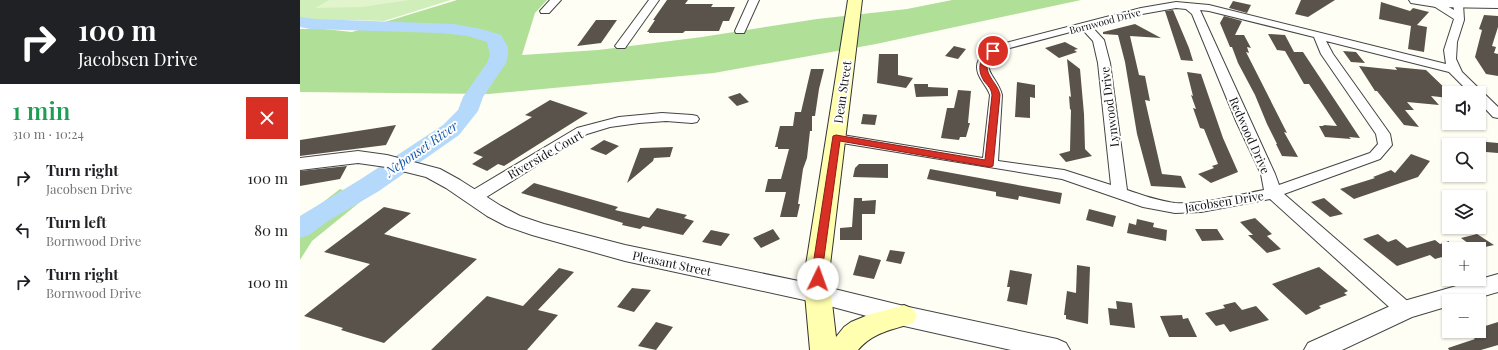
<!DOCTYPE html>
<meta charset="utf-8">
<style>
:root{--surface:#fff;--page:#f6f6f6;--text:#202124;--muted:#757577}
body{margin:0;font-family:"Playfair Display",serif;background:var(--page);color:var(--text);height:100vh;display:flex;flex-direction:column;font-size:15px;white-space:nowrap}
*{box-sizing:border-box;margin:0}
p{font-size:13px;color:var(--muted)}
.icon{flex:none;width:22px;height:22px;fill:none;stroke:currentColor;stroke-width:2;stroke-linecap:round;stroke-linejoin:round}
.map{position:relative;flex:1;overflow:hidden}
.details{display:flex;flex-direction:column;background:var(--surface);width:300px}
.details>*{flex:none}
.banner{background:#202124;color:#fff;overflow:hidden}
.buttons{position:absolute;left:1142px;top:86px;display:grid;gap:8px}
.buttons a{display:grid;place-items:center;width:44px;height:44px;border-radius:0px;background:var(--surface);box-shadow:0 1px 3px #0004;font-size:20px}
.pin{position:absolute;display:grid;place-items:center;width:34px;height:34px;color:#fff;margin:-17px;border:2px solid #fff;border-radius:50%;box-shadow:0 1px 4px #0007}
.me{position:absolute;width:44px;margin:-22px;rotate:3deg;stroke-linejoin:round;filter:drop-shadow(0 0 3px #0008)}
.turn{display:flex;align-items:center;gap:14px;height:84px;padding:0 12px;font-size:18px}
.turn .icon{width:52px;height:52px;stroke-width:2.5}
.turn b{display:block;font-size:28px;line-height:34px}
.round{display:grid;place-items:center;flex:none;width:42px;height:42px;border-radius:0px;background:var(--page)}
.summary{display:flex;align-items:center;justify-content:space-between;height:68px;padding:0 12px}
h1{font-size:24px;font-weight:600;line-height:30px;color:#1e9e55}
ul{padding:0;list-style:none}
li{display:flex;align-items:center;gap:12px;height:52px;padding:0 12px}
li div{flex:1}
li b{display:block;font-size:15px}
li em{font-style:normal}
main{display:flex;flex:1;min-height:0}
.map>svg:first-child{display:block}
.green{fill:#cfeeba}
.forest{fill:#b0e098}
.pitch{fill:#e2f4cc}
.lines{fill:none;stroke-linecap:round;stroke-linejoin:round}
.river{fill:#b5d9fb;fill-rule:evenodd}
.building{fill:#5a534c}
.minor-casing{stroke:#444;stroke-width:2}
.tertiary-casing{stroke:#444;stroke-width:2}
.secondary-casing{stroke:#333;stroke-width:2}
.minor{fill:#fff;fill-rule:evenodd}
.tertiary{fill:#fff;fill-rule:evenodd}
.secondary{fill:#ffffaf;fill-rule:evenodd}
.route{fill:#d93025;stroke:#8d1f18}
.labels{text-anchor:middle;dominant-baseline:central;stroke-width:4;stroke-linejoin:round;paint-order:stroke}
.far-street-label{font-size:10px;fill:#111;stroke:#fff}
.street-label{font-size:12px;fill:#111;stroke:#fff}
.water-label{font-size:13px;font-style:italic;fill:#0e56ae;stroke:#fff}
</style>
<main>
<section class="details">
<div class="banner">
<div class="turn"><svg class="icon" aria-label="right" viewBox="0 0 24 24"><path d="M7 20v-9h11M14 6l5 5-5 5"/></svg><div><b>100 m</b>Jacobsen Drive</div></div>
</div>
<div class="summary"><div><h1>1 min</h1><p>310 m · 10:24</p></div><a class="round" style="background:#d93025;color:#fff"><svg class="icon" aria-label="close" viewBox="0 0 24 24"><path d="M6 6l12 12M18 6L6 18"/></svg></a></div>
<ul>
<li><svg class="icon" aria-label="right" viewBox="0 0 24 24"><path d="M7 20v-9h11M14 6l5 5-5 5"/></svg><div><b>Turn right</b><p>Jacobsen Drive</p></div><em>100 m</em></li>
<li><svg class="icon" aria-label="left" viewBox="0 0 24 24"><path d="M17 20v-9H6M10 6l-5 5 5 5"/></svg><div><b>Turn left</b><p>Bornwood Drive</p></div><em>80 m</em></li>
<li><svg class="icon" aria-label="right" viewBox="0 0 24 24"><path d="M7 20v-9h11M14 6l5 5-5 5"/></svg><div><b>Turn right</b><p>Bornwood Drive</p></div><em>100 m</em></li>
</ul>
</section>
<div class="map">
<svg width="1198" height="350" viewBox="0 0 1198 350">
<rect width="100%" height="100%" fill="#fffef4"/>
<path class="green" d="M0,0H151L84,21L49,20L29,22L0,21Z"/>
<path class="forest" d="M157,0H247L235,13L222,55L298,50L402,37L517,19L607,9L652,0H781L576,44L414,73L189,94L0,92V29H24L52,32Z
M40,189L65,198L12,241L0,260V220Z"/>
<path class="pitch" d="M29,0H109L62,7L15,8Z"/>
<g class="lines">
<path class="river" d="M0,17L15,19L154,24L181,29L201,35L208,47V55L206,63L183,97L178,111L159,135L79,191L28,221L9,235L0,238V216L61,179L143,125L158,110L163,97L187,63L190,55L187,42L168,36L141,33L10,29L0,27Z"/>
</g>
<path class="building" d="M367,0H388L385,4H413L411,7H435L429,21H423L419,31H385L383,33H349V32H347L355,20H353Z
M1001,0H1035L1008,17L995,14Z
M933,1L951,5L947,13L929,8Z
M1081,2L1110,11L1113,8L1129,12L1117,25L1127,27L1124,52L1108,49L1111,26L1079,19Z
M873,10L889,48L893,61L881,60L865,11Z
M1184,15L1198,16V27L1192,46L1196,47L1194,53L1198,54V76L1186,74L1175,57L1182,30L1179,29Z
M924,16L942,21L935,35H944L951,48L947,47L949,53L946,52L987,133L984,132L998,157L982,156L976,144H977L967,124L955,95L938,63L932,47H930L920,23Z
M296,20H317L301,43L277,46Z
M835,24L861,38L830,36L839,75L845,76L850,101L845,100L862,174L881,176L886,188L851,186L837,134L825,62L818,35L803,34V32Z
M968,34L985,35L994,52H1003L1060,138L1049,137L1051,139L1025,137L1019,126H1024L1023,125L1037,126L1009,84H1004L985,51L977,50Z
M765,42L778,49L774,50L777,52L759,58L745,48Z
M654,46L666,49L658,59L645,56Z
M1043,51L1056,52L1065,63L1051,62Z
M579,54H598V75L613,78L606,88L577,83Z
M767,59L780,69L784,114L785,149L792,156L766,162L759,154L770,151L771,110L770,109L769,96L771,97Z
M1059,66L1097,70L1095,67L1126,70L1150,93L1149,98L1131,96L1139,105L1107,102L1114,110H1105L1119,127L1104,125L1077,91H1075Z
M511,69H524L519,89L515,116H512V131H510L507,158L503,169L498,204H500L497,217H480L486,192H465L468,179H481L489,149H478V147H475L480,126H493L495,112H501Z
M887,72L901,74L923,138L938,172L911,183L898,174L914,168L912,166L918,164L904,129L900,128L893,108L896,109L891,95L893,96Z
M717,82L735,85V98L730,97V118L715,117Z
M614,84H628V87L648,88V96L616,97Z
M658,90L671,91L668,123H670L666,137H660L659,140L641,138L647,108H654Z
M440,93L449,102L437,106L428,97Z
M250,100L288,113L204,166L198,164L187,171L172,164L183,157L173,153L232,117L225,115Z
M563,114L577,115L575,125L561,124Z
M96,125L86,145L0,156V140Z
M304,140L319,146L306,155L290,149Z
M1176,141L1198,143V153L1186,152Z
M373,147L370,157L354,158L353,161L327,183L340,148Z
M1111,154L1130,161L1118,177L1054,199L1040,189L1075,178L1073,177L1091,170L1095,173Z
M559,164H588V178L553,177L555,168Z
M47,166L40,179L0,186V171Z
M630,169L762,193L760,204L719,196L718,200L696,196V192L627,179Z
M234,183L318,207L315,210L349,218L357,208L387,215L384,218L394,221L383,235L343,226L340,229L322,225L323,223L221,193Z
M554,198H562V201L576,200L575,214H562V240H540V228L552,227Z
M1024,198L1043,214L1030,217L1011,202Z
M84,207L111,213L84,234L177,259L84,343L41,330L43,328L4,316L70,264L24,252Z
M789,209L816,216L813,227L786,220Z
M955,218L972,234L967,236L981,249L967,253L948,235H953L940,222Z
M837,219L854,223L853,227L867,230L866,241L827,233L829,223L836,225Z
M473,229L480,239L461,248L453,238Z
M895,229H917L924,240L902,241Z
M411,230L430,234L421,246L402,242Z
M1078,234L1088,242L1096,239L1107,248L1135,240L1140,244L1149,241V255L1135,259L1130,255L1097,266L1063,239Z
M1177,234L1194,245L1176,249L1161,238Z
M590,250L605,252L601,264L586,261Z
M559,255L581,260L574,279L553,275Z
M777,265L790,267L788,324L766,319V315H764L767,291L776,293Z
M1019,267L1048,291L1044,293L1047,295L1019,306L1021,308L1006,315L972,284Z
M259,268L274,272L238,310L258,315L227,350H131L187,296L223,306Z
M710,270L732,274L727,305L707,301L710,287H707Z
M332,288L351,290L334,312L317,307Z
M816,301L832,303L835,328L810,325L808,308L817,309Z
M935,302L942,310L956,306L969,320L930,332L924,324L916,326L905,313L925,308L923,305Z
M882,315L883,319L888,318L897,337H869L860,316Z
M356,322L373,327L356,350L338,346Z
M1198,322V345L1181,350H1149L1148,348L1175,339L1166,331H1179V328Z"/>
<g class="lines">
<g class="minor-casing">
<path id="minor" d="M250,0H261L249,13H241L240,11Z
M349,0H359L325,48H317L315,46Z
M449,0H459L445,31L444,33H436L435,31Z
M1136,0L1154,10L1153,4L1154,2L1158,1L1163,4L1164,20L1157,42L1156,59L1162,72L1198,107V118L1193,117L1179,102V93H1170L1149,72L1026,41L1033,54L1090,134L1092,145L1080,159L984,194L1112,305L1114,310L1112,315L1105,317L1098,315L970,199L901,212L875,213L843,207L762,179L536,142L531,141L529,138L531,135L536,134L683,158L690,95C688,89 685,86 682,81C670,63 681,53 698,45L841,8L876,2L909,5L1146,64L1144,50L1154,19L1132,5L1131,3L1132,1ZM876,8L886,9L892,14L936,121L961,174L964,190C936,195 904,205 875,203C858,201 842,195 827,190L810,63L804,40L792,27L842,14ZM900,10L909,11L1014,37L1021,54L1076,134L1078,144L1070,153L979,185L975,174ZM782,29L793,41L798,63L811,185L764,170L698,161L702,95C697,74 672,66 706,49Z
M362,113L392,115L397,116L399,119L397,122L392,123L366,121L339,123L310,127L287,134L180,201L174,202L168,201L166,197L168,193L277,128L319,117Z"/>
</g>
<g class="tertiary-casing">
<path id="tertiary" d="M1109,0H1198V8L1136,7L1111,3Z
M58,151L87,155L140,169L160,180L201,206L220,216L244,224L325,245L518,285L604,306L757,339L766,343L770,350H711L604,326L518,303L325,261L232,235L206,226L187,216L146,188L126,177L86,167L58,163L0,170V158Z
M1198,274V292L1167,301H1149V306L1112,317L1042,350H1004L1008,343L1097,303Z"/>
</g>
<g class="secondary-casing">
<path id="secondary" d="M548,0H562L530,265L531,294L536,337L544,327L551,322L568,315L604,305L613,309L617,316L613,323C592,330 573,332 558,350H510L505,294L506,265Z"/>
</g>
<use href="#minor" class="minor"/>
<use href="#tertiary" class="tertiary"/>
<use href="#secondary" class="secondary"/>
</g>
<path class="route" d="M691,49L697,51C695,53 691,55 690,57C680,73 698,82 700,95L693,166L690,167L540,141L523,265V279L522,282L518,283L514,282L512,279L513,265L533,136L536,135L685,160L692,95C691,88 688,86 684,81C676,68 680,58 691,49Z"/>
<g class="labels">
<g class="far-street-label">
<text transform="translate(805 21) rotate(-15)">Bornwood Drive</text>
</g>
<g class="street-label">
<text transform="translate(542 92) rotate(-82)">Dean Street</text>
<text transform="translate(809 107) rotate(-97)">Lynwood Drive</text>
<text transform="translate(950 135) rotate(66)">Redwood Drive</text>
<text transform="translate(245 154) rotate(-30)">Riverside Court</text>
<text transform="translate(924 201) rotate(-9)">Jacobsen Drive</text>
<text transform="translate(372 263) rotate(12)">Pleasant Street</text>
</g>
<g class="water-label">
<text transform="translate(121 148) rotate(-35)">Neponset River</text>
</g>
</g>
</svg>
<div class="buttons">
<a><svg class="icon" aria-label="sound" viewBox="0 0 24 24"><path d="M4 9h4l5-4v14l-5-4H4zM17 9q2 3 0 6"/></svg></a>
<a><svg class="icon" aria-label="search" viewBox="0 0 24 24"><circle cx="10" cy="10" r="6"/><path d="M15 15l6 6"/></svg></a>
<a><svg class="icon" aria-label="layers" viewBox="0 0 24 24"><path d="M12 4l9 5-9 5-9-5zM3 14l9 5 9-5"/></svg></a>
<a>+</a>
<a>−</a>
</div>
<div class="pin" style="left:693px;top:51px;background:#d93025"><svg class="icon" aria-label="arrive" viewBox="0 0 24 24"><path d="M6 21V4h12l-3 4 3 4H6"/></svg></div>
<svg class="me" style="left:518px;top:279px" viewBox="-20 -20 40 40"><circle r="19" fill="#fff"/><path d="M0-13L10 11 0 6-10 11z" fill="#d93025"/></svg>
</div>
</main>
